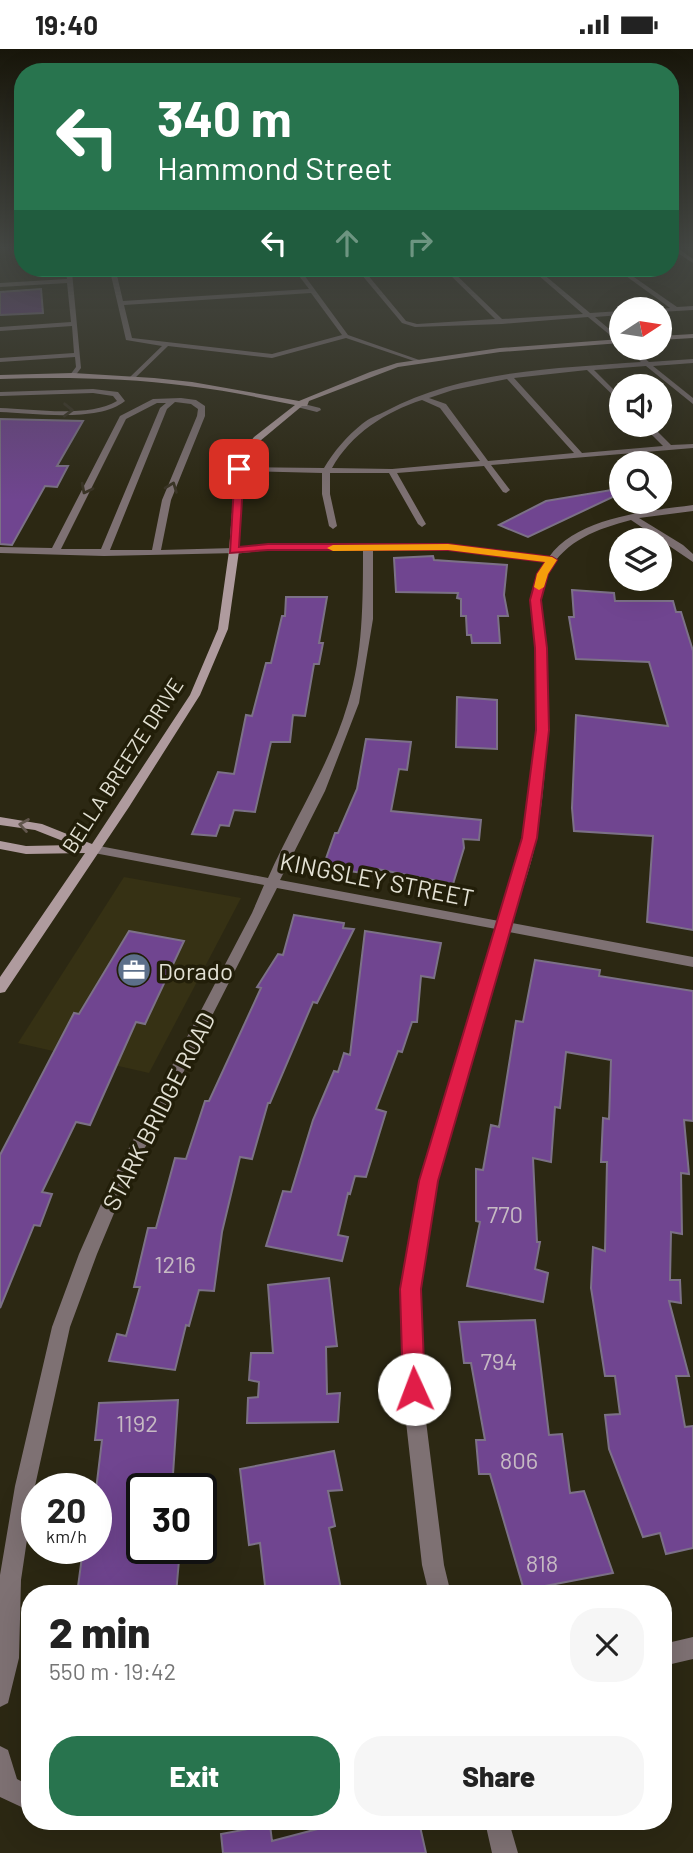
<!DOCTYPE html>
<meta charset="utf-8">
<style>
:root{--surface:#fff;--page:#f6f6f6;--text:#222;--muted:#767676;--accent:#28744e}
body{margin:0;font-family:Barlow,sans-serif;background:var(--page);color:var(--text);height:100vh;display:flex;flex-direction:column;font-size:26px;white-space:nowrap}
*{box-sizing:border-box;margin:0}
p{font-size:23px;color:var(--muted)}
.icon{flex:none;width:38px;height:38px;fill:none;stroke:currentColor;stroke-width:2;stroke-linecap:round;stroke-linejoin:round}
.map{position:relative;flex:1;overflow:hidden}
.side{position:absolute;left:21px;top:1536px;width:651px;height:245px;display:flex;flex-direction:column;background:var(--surface);border-radius:28px;box-shadow:0 7px 28px #0002}
.side>*{flex:none}
.guide{position:absolute;left:14px;top:14px;width:665px;height:214px;border-radius:28px;box-shadow:0 7px 28px #0002;background:#28744e;color:#fff;overflow:hidden}
.needle{width:46px;rotate:78deg}
.buttons{position:absolute;left:609px;top:248px;display:grid;gap:14px}
.buttons a{display:grid;place-items:center;width:63px;height:63px;border-radius:50%;background:var(--surface);box-shadow:0 7px 28px #0002;font-size:35px}
.speed{position:absolute;left:21px;top:1424px;display:flex;gap:14px;font-size:35px;font-weight:700;text-align:center}
.speed>*{display:grid;place-content:center;width:91px;height:91px;border-radius:50%;background:var(--surface);box-shadow:0 7px 28px #0002;line-height:1}
.speed small{font-size:18px;font-weight:400}
.speed .limit{border:4px solid #111;border-radius:10px;background:#fff;color:#111}
.pin{position:absolute;display:grid;place-items:center;width:60px;height:60px;color:#fff;margin:-30px;border-radius:14px;box-shadow:0 4px 10px #0006}
.me{position:absolute;width:77px;margin:-38px;rotate:358deg;stroke-linejoin:round;filter:drop-shadow(0 0 5px #0008)}
.turn{display:flex;align-items:center;gap:24px;height:147px;padding:0 28px;font-size:32px}
.turn .icon{width:91px;height:91px;stroke-width:2.5}
.turn b{display:block;font-size:49px;line-height:60px}
.lanes{display:flex;align-items:center;height:66px;padding:0 28px;background:#0003;justify-content:center;gap:35px;direction:ltr}
.lanes .off{opacity:.35}
.round{display:grid;place-items:center;flex:none;width:74px;height:74px;border-radius:28px;background:var(--page)}
.headline{display:flex;align-items:center;justify-content:space-between;height:119px;padding:0 28px}
h1{font-size:42px;font-weight:800;line-height:52px}
.primary-button{display:flex;gap:14px;margin-top:auto;padding:14px 28px}
.primary-button a{flex:1;height:80px;border-radius:28px;background:var(--accent);color:#fff;font-size:28px;font-weight:800;line-height:80px;text-align:center}
.primary-button a+a{background:var(--page);color:var(--text)}
.status{display:flex;justify-content:space-between;align-items:center;height:49px;padding:0 35px;background:var(--surface);direction:ltr}
.status svg{height:19px;fill:currentColor}
.map>svg:first-child{display:block}
.built{fill:#363114}
.lines{fill:none;stroke-linecap:round;stroke-linejoin:round}
.stream{stroke:#204c53;stroke-width:3.5}
.building{fill:#704590;stroke:#7c7187;stroke-width:2}
.lane{fill:#7e7173;fill-rule:evenodd}
.street{fill:#7e7173;fill-rule:evenodd}
.secondary{fill:#af9b9e;fill-rule:evenodd}
.oneway{stroke:#393324}
.oneway2{stroke:#61564c}
.route{fill:#e11d48;stroke:#92132f;stroke-width:2}
.slow{fill:#f59e0b}
.labels{text-anchor:middle;dominant-baseline:central;stroke-width:7;stroke-linejoin:round;paint-order:stroke}
.far-street-label{font-size:21px;fill:#e3e1d4;stroke:#221e09}
.street-label{font-size:24px;fill:#e3e1d4;stroke:#221e09}
.poi-label{font-size:24px;fill:#e3e1d4;stroke:#221e09;text-anchor:start}
.near-number-label{font-size:24px;fill:#c6bac3}
</style>
<div class="status"><b>19:40</b><svg viewBox="0 0 49 12"><path d="M0 12V9h3v3zM5 12V6h3v6zM10 12V3h3v9zM15 12V0h3v12zM26 1h20v11H26zM47 4h2v5h-2z"/></svg></div>
<div class="map">
<svg width="693" height="1804" viewBox="0 0 693 1804">
<rect width="100%" height="100%" fill="#2c2813"/>
<path class="built" d="M124,828L241,849L149,1024L18,994Z"/>
<g class="lines">
<path class="stream" d="M126,226L242,219"/>
</g>
<path class="building" d="M41,240L43,264L0,266V243Z
M0,370L83,372L57,417H68L57,438L45,437L12,496L0,495Z
M617,440L619,445L528,488L499,476L546,452Z
M433,507L434,511L507,516L504,546L508,567H498L500,594H472L471,586H467L466,567H461V550L457,549L458,544L396,543L394,509Z
M572,541L614,544L615,552H673L676,563H681L693,602V881L647,873L653,787L574,782L572,759L576,666L668,677L649,613L576,610L569,568H574Z
M286,548H327L319,594H323L319,615H314L305,667L293,666L290,693H271L255,763L234,761L229,777L220,776L216,787L192,785L218,723L234,725L246,666L252,667L266,614H271L282,567H285Z
M457,648L497,651V700L456,698Z
M366,690L411,693L407,721L399,720L391,762L481,771L479,791L463,790L464,799L453,835L377,820L376,826L323,818L335,784H338L357,740Z
M294,866L344,874L343,879L354,880L317,954L313,953L270,1054H268L252,1110L240,1108L222,1183L214,1242L199,1241L189,1277L186,1276L175,1321L109,1312L117,1285L126,1287L140,1238H134L148,1179H156L175,1109L186,1110L205,1052H209L261,939L257,938L278,905L283,906Z
M129,882L184,892L145,975L136,973L90,1076L76,1073L42,1143L52,1145L40,1177L34,1176L0,1259V1106L74,964L79,965Z
M365,882L441,894L434,929L421,927L417,973H412L402,1003L398,1002L376,1060L386,1063L366,1128L355,1127L350,1145L348,1144L338,1186L348,1188L342,1212L266,1197L283,1142L291,1143L313,1071L334,1022L338,1023L344,1004L350,1006Z
M535,911L600,921L599,927L693,942V1072L684,1071L689,1125L681,1124L682,1185L671,1183L670,1231H680L681,1254L669,1252L689,1327H676L685,1378L693,1377V1499L666,1505L660,1484L643,1488L609,1400L605,1366L620,1365L615,1327H605L591,1239L593,1198L605,1202L607,1113H601L603,1069L609,1070L611,1011L566,1003L560,1059L555,1058L551,1113L533,1109L537,1193H540L535,1220L548,1224L543,1253L467,1237L480,1173L476,1172V1120L483,1121L491,1076L499,1078L516,972L523,973Z
M329,1229L337,1297L326,1298L327,1345L340,1344L338,1373L247,1374L248,1349L258,1348L259,1333L249,1331L251,1304H273L268,1236Z
M535,1271L549,1386L562,1385L570,1444L584,1442L613,1524L524,1541L490,1425H479L476,1391H485L471,1314H464L459,1273Z
M178,1351L172,1440H142V1500H180L176,1545H77L83,1500H96V1441L102,1391H95L99,1354Z
M334,1402L342,1441L328,1442L335,1477L329,1479L342,1545H266L260,1494L249,1496L240,1420Z
M328,1773H419L426,1804H223L221,1785L270,1776L272,1792L329,1777Z"/>
<g class="lines">
<path class="lane" d="M676,198L693,210V214L670,199Z
M356,219H362L406,272L417,275L495,270L443,219H449L502,270L583,265L530,219H536L590,264L621,262V266L595,268L621,290V295L588,268L502,275L415,278L402,274Z
M615,219H621L677,258L693,257V261L660,263L658,260L670,259Z
M65,220L72,223L81,319L75,327L70,326L76,318L75,308L0,313V309L74,304L72,277L0,282V278L71,273L67,234L0,238V234L67,230L66,224L62,222Z
M625,299H632L649,313L693,310V314L653,317L693,349V355L646,317L594,321L621,348V354L587,321L514,329L582,404L663,397L642,376H651L671,396L693,395V399L491,416L510,441L506,444L503,443L484,417L397,424L426,475L422,478L418,475L389,424H330V445L337,477L333,480L329,477L322,445V424L239,422L235,420L239,418L324,419C334,402 347,387 362,375C369,369 378,366 386,362C460,322 559,319 641,313ZM507,330L574,404L488,412L446,355L429,349L453,341ZM422,351L440,359L480,412L392,420L332,419C351,385 385,363 422,351Z
M93,340L118,343L125,352C98,374 33,364 0,363V359C32,360 89,369 117,352L113,347L93,344L0,347V343Z
M181,349L196,351L205,357V367L171,451L161,501L234,499L237,500V504L104,507L0,504V498L52,499L120,367L153,350ZM175,353L191,355L198,360L197,367L162,451L152,501H110L167,360ZM157,354H166L160,359L101,500H61L126,370Z
M300,354L320,359L321,361L317,363L297,358V354Z"/>
<path class="street" d="M113,219H119L116,222L123,252L309,240L293,219H299L348,286L425,313L420,314L346,289L272,309L168,297L134,330H130V328L162,297L126,291L110,222ZM311,244L342,286L272,305L132,289L124,256Z
M693,456V462L639,469L683,496L693,505V513L631,471C597,480 566,491 548,523C535,546 545,576 546,601C550,663 547,725 537,787C532,816 520,846 512,874L693,908V918L509,883L436,1132L419,1240L425,1364L444,1516L451,1545H429L422,1516L405,1364L401,1240L420,1132L496,880L277,839L125,1138L97,1205L70,1278L35,1437L21,1531L19,1609L8,1654L0,1658V1526L15,1437L52,1278L79,1205L109,1137L252,864L264,836L94,804L88,800L94,796L268,829C294,770 330,716 348,654C363,606 363,551 363,501H268L234,505L229,502L234,499L268,495H448L549,508C577,468 648,462 693,456ZM373,501H448L546,513L537,525L531,551L536,599L537,681L524,789L499,872L280,831L325,742L359,654L373,570Z
M693,1588V1610L663,1617V1595Z
M0,1697L8,1701L17,1730L30,1737V1762L0,1748Z
M485,1773H509L518,1804H492Z"/>
<path class="secondary" d="M693,285V289L660,291V287Z
M621,290V294L500,303L398,318L309,352L307,357H302L260,392L244,412L239,502L228,580L200,646L129,758L5,943L0,944V928L85,804L26,805L0,800V792L26,797L73,796L35,781L0,776V768L42,775L92,795L190,646L218,580L229,502L236,412L254,388L295,356C260,349 224,341 188,337C126,329 63,328 0,330V326L73,324L154,329L192,333L299,352L370,323L397,314L500,299Z"/>
</g>
<defs><path id="oneway-chevron" d="M-2-3.5L2.5 0L-2 3.5" fill="none" stroke-width="1.6" stroke-linecap="round" stroke-linejoin="round" transform="scale(1.75)"/></defs>
<g class="oneway">
<use href="#oneway-chevron" transform="translate(68 361) rotate(1)"/>
<use href="#oneway-chevron" transform="translate(172 438) rotate(-69)"/>
<use href="#oneway-chevron" transform="translate(86 440) rotate(117)"/>
</g>
<use class="oneway2" href="#oneway-chevron" transform="translate(24 776) rotate(-171)"/>
<linearGradient id="sky" x2="0" y2="1"><stop stop-color="#18160a"/><stop offset="0.44" stop-color="#454844"/><stop offset="1" stop-color="#454844" stop-opacity="0"/></linearGradient>
<rect width="693" height="451" fill="url(#sky)"/>
<path class="route" d="M239,417L244,420L239,498L268,495H448L552,508L557,511L548,525L541,551L547,599L549,681L537,789L438,1132L421,1240L425,1340L422,1347L414,1350L406,1347L403,1340L400,1240L419,1132L522,789L536,681L535,599L530,551L537,525L545,513L448,501H268L230,504L235,420Z"/>
<path class="slow" d="M448,495L552,508L557,511L548,525L544,538L539,541L534,538L537,525L545,513L448,501L333,502L327,499L333,496Z"/>
<defs>
<g id="office-disc" transform="scale(1.75)"><circle r="9.5" fill="#5c6f8a" stroke="#221e09"/><path d="M-6-3h4V-5.5h4V-3h4V5H-6ZM-1-4.5V-3h2v-1.5ZM-6 0V1H6V0Z" fill="#fff"/></g>
</defs>
<g fill-rule="evenodd">
<use href="#office-disc" x="134" y="921"/>
</g>
<g class="labels">
<g class="far-street-label">
<text transform="translate(122 716) rotate(-57)">BELLA BREEZE DRIVE</text>
</g>
<g class="street-label">
<text transform="translate(377 830) rotate(11)">KINGSLEY STREET</text>
<text transform="translate(158 1062) rotate(-63)">STARK BRIDGE ROAD</text>
</g>
<g class="poi-label">
<text x="158" y="921">Dorado</text>
</g>
<g class="near-number-label">
<text x="505" y="1164">770</text>
<text x="175" y="1214">1216</text>
<text x="499" y="1311">794</text>
<text x="137" y="1373">1192</text>
<text x="519" y="1410">806</text>
<text x="542" y="1513">818</text>
</g>
</g>
</svg>
<div class="buttons">
<a><svg class="needle" viewBox="-14 -14 28 28"><path d="M0-13l5 13h-10z" fill="#e53935"/><path d="M0 13l5-13h-10z" fill="#767676"/></svg></a>
<a><svg class="icon" aria-label="sound" viewBox="0 0 24 24"><path d="M4 9h4l5-4v14l-5-4H4zM17 9q2 3 0 6"/></svg></a>
<a><svg class="icon" aria-label="search" viewBox="0 0 24 24"><circle cx="10" cy="10" r="6"/><path d="M15 15l6 6"/></svg></a>
<a><svg class="icon" aria-label="layers" viewBox="0 0 24 24"><path d="M12 4l9 5-9 5-9-5zM3 14l9 5 9-5"/></svg></a>
</div>
<div class="speed"><div>20<small>km/h</small></div><div class="limit">30</div></div>
<div class="pin" style="left:239px;top:420px;background:#d93025"><svg class="icon" aria-label="arrive" viewBox="0 0 24 24"><path d="M6 21V4h12l-3 4 3 4H6"/></svg></div>
<svg class="me" style="left:414px;top:1340px" viewBox="-20 -20 40 40"><circle r="19" fill="#fff"/><path d="M0-13L10 11 0 6-10 11z" fill="#e11d48"/></svg>
<div class="guide">
<div class="turn"><svg class="icon" aria-label="left" viewBox="0 0 24 24"><path d="M17 20v-9H6M10 6l-5 5 5 5"/></svg><div><b>340 m</b>Hammond Street</div></div>
<div class="lanes"><svg class="icon" aria-label="left" viewBox="0 0 24 24"><path d="M17 20v-9H6M10 6l-5 5 5 5"/></svg><svg class="icon off" aria-label="ahead" viewBox="0 0 24 24"><path d="M12 20V5M6 11l6-6 6 6"/></svg><svg class="icon off" aria-label="right" viewBox="0 0 24 24"><path d="M7 20v-9h11M14 6l5 5-5 5"/></svg></div>
</div>
<section class="side">
<div class="headline"><div><h1>2 min</h1><p>550 m · 19:42</p></div><a class="round"><svg class="icon" aria-label="close" viewBox="0 0 24 24"><path d="M6 6l12 12M18 6L6 18"/></svg></a></div>
<div class="primary-button"><a>Exit</a><a>Share</a></div>
</section>
</div>
